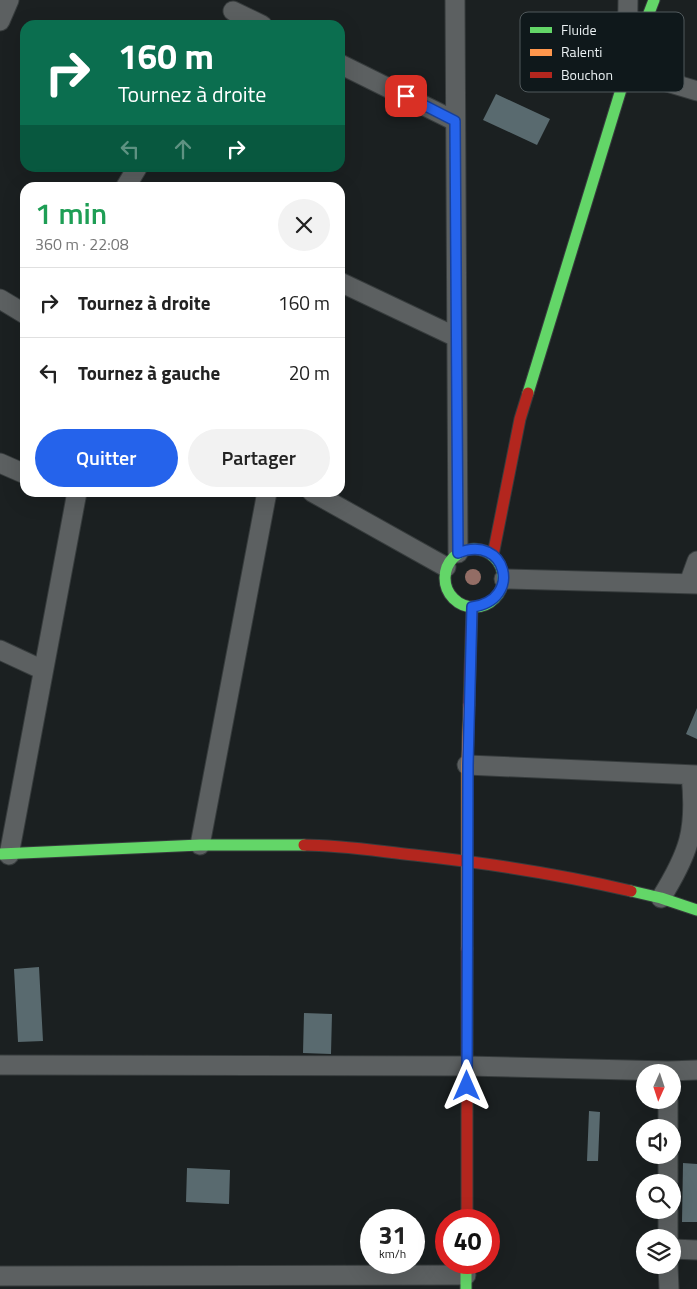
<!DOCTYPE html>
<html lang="fr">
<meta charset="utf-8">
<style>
:root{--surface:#fff;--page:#f2f2f2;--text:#222;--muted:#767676;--line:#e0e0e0;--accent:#2563eb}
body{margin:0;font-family:"Titillium Web",sans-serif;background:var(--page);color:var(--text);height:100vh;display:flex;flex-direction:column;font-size:19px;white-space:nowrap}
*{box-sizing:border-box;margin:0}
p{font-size:16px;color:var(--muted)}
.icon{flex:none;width:28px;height:28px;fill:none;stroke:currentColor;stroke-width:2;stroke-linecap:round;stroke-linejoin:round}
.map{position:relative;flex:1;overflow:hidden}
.sheet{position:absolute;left:20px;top:182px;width:325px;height:315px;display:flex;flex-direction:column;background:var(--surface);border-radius:15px;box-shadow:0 5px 20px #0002}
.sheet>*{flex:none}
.top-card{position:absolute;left:20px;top:20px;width:325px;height:152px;border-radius:15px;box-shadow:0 5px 20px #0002;background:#0b6e4f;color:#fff;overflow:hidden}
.needle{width:32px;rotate:183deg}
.fabs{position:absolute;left:636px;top:1064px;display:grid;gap:10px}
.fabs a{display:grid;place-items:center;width:45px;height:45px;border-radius:50%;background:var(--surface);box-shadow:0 5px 20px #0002;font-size:25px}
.speed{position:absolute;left:360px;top:1209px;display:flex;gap:10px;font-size:25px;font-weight:700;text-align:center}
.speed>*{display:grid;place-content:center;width:65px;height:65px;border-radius:50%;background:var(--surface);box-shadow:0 5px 20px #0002;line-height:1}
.speed small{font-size:12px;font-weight:400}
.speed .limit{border:8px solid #d22;background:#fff;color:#111}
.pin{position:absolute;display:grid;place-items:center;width:42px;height:42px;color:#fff;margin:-21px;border-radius:10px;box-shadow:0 2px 8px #0006}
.me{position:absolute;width:55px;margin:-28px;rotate:0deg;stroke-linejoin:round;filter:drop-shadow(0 0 4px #0008)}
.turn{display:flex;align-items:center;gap:18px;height:105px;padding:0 15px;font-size:22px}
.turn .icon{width:65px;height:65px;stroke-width:2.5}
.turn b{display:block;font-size:35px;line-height:42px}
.lanes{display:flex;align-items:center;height:48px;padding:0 15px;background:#0003;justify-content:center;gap:25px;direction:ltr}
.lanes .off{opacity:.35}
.round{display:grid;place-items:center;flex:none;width:52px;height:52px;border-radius:26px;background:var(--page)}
.head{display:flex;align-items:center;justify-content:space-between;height:85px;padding:0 15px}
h1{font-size:30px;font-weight:600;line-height:38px;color:#1e9e55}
.action{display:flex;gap:10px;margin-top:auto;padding:10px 15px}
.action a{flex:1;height:58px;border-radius:30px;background:var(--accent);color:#fff;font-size:20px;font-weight:600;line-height:58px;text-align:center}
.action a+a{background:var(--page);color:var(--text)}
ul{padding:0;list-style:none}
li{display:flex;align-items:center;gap:15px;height:70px;padding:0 15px;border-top:1px solid var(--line)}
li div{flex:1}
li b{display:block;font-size:19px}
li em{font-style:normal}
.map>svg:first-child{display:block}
.building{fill:#596a6f}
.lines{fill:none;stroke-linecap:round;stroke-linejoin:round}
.street-casing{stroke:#373c3d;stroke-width:21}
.fast-casing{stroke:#373c3d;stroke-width:13}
.slow-casing{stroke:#373c3d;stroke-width:13}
.jam-casing{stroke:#373c3d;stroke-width:13}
.street{stroke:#5c6061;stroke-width:19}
.fast{stroke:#63d668;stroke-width:11}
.slow{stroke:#ff974d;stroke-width:11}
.jam{stroke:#b3261e;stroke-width:11}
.tree{fill:#936d65}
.route-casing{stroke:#184099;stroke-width:12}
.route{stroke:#2563eb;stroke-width:9}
.key{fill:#0f181b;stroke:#51595c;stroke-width:1}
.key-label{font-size:14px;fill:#eaf0f2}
</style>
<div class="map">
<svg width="697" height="1289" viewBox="0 0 697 1289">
<rect width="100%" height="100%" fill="#1b2021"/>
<path class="building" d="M496,94L550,119L537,145L483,120Z
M697,708V739L686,734Z
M39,967L43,1041L18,1042L14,969Z
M304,1013L332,1014L331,1054L303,1053Z
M589,1111L600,1112L598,1161H587Z
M683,1163L697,1164V1222H682Z
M187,1168L230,1170L229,1204L186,1202Z"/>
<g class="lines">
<g class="street-casing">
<path id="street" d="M455,0L458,553
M628,0L627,70L697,91
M233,11L262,25
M0,21L9,0
M340,64L455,121
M125,188L137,168
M340,282L456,337
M0,299L25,314
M0,463L25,474
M312,492L446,567
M504,579L697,584
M689,583L697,561
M0,650L43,670
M467,765L697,775
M200,845L267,492
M9,855L77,492
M661,898C689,853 697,830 691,775
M0,1065L467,1066L668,1071L697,1070
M668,1100V1128
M668,1155V1182
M668,1210V1238
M672,1249L697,1250
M668,1265L669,1289
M0,1276L466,1275"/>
</g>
<g class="fast-casing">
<path id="fast" d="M528,393L627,70L654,0
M445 578a29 29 0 1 1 58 0a29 29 0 1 1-58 0Z
M0,854L200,845H304
M631,891L661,898L697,910
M466,1262V1289"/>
</g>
<g class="slow-casing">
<path id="slow" d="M467,949V765L469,705"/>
</g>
<g class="jam-casing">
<path id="jam" d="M493,555L520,419L528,393
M469,705L472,607
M304,845C340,845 377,851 414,855C487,863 559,874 631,891
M467,949V1220"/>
</g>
<use href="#street" class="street"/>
<use href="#fast" class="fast"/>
<use href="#slow" class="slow"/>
<use href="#jam" class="jam"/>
</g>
<circle class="tree" cx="473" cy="577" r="8"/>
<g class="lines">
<g class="route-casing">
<path id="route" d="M406,96L455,121L458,553C506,533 524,600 472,607L468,765L467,1086"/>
</g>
<use href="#route" class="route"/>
</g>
<rect x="520" y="12" width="164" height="80" rx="8" class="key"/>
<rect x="530" y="27" width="22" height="6" fill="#63d668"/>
<rect x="530" y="49" width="22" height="7" fill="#ff974d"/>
<rect x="530" y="72" width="22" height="6" fill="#b3261e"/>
<g class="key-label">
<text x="561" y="35">Fluide</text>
<text x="561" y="57">Ralenti</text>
<text x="561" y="80">Bouchon</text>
</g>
</svg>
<div class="fabs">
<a><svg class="needle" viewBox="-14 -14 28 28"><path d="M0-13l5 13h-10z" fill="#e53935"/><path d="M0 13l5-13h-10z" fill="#767676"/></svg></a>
<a><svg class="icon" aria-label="sound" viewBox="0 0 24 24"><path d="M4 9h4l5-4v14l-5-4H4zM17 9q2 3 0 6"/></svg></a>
<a><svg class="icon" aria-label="search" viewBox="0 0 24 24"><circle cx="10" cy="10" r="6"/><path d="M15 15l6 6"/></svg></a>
<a><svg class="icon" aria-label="layers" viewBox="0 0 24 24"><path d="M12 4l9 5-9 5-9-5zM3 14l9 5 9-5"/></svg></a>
</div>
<div class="speed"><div>31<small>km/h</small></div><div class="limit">40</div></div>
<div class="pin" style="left:406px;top:96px;background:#d93025"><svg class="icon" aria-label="arrive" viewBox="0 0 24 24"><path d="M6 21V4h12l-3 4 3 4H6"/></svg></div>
<svg class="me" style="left:467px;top:1086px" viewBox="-20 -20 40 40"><path d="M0-17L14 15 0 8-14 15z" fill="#2563eb" stroke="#fff" stroke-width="4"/></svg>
<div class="top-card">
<div class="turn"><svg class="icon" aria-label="right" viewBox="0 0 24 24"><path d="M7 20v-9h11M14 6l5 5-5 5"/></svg><div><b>160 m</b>Tournez à droite</div></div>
<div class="lanes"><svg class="icon off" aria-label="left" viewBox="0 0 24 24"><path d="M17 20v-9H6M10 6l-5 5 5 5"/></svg><svg class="icon off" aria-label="ahead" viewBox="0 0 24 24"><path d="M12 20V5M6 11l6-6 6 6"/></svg><svg class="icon" aria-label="right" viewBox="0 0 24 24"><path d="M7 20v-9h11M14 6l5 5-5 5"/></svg></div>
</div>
<section class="sheet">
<div class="head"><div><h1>1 min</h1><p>360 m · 22:08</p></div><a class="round"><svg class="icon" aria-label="close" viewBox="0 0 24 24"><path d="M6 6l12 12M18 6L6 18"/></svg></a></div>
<ul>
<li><svg class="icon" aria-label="right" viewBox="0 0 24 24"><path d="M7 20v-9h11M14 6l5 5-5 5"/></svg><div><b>Tournez à droite</b></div><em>160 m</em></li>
<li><svg class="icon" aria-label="left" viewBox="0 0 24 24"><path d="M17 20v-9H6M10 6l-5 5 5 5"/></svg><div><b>Tournez à gauche</b></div><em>20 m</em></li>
</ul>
<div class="action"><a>Quitter</a><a>Partager</a></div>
</section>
</div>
